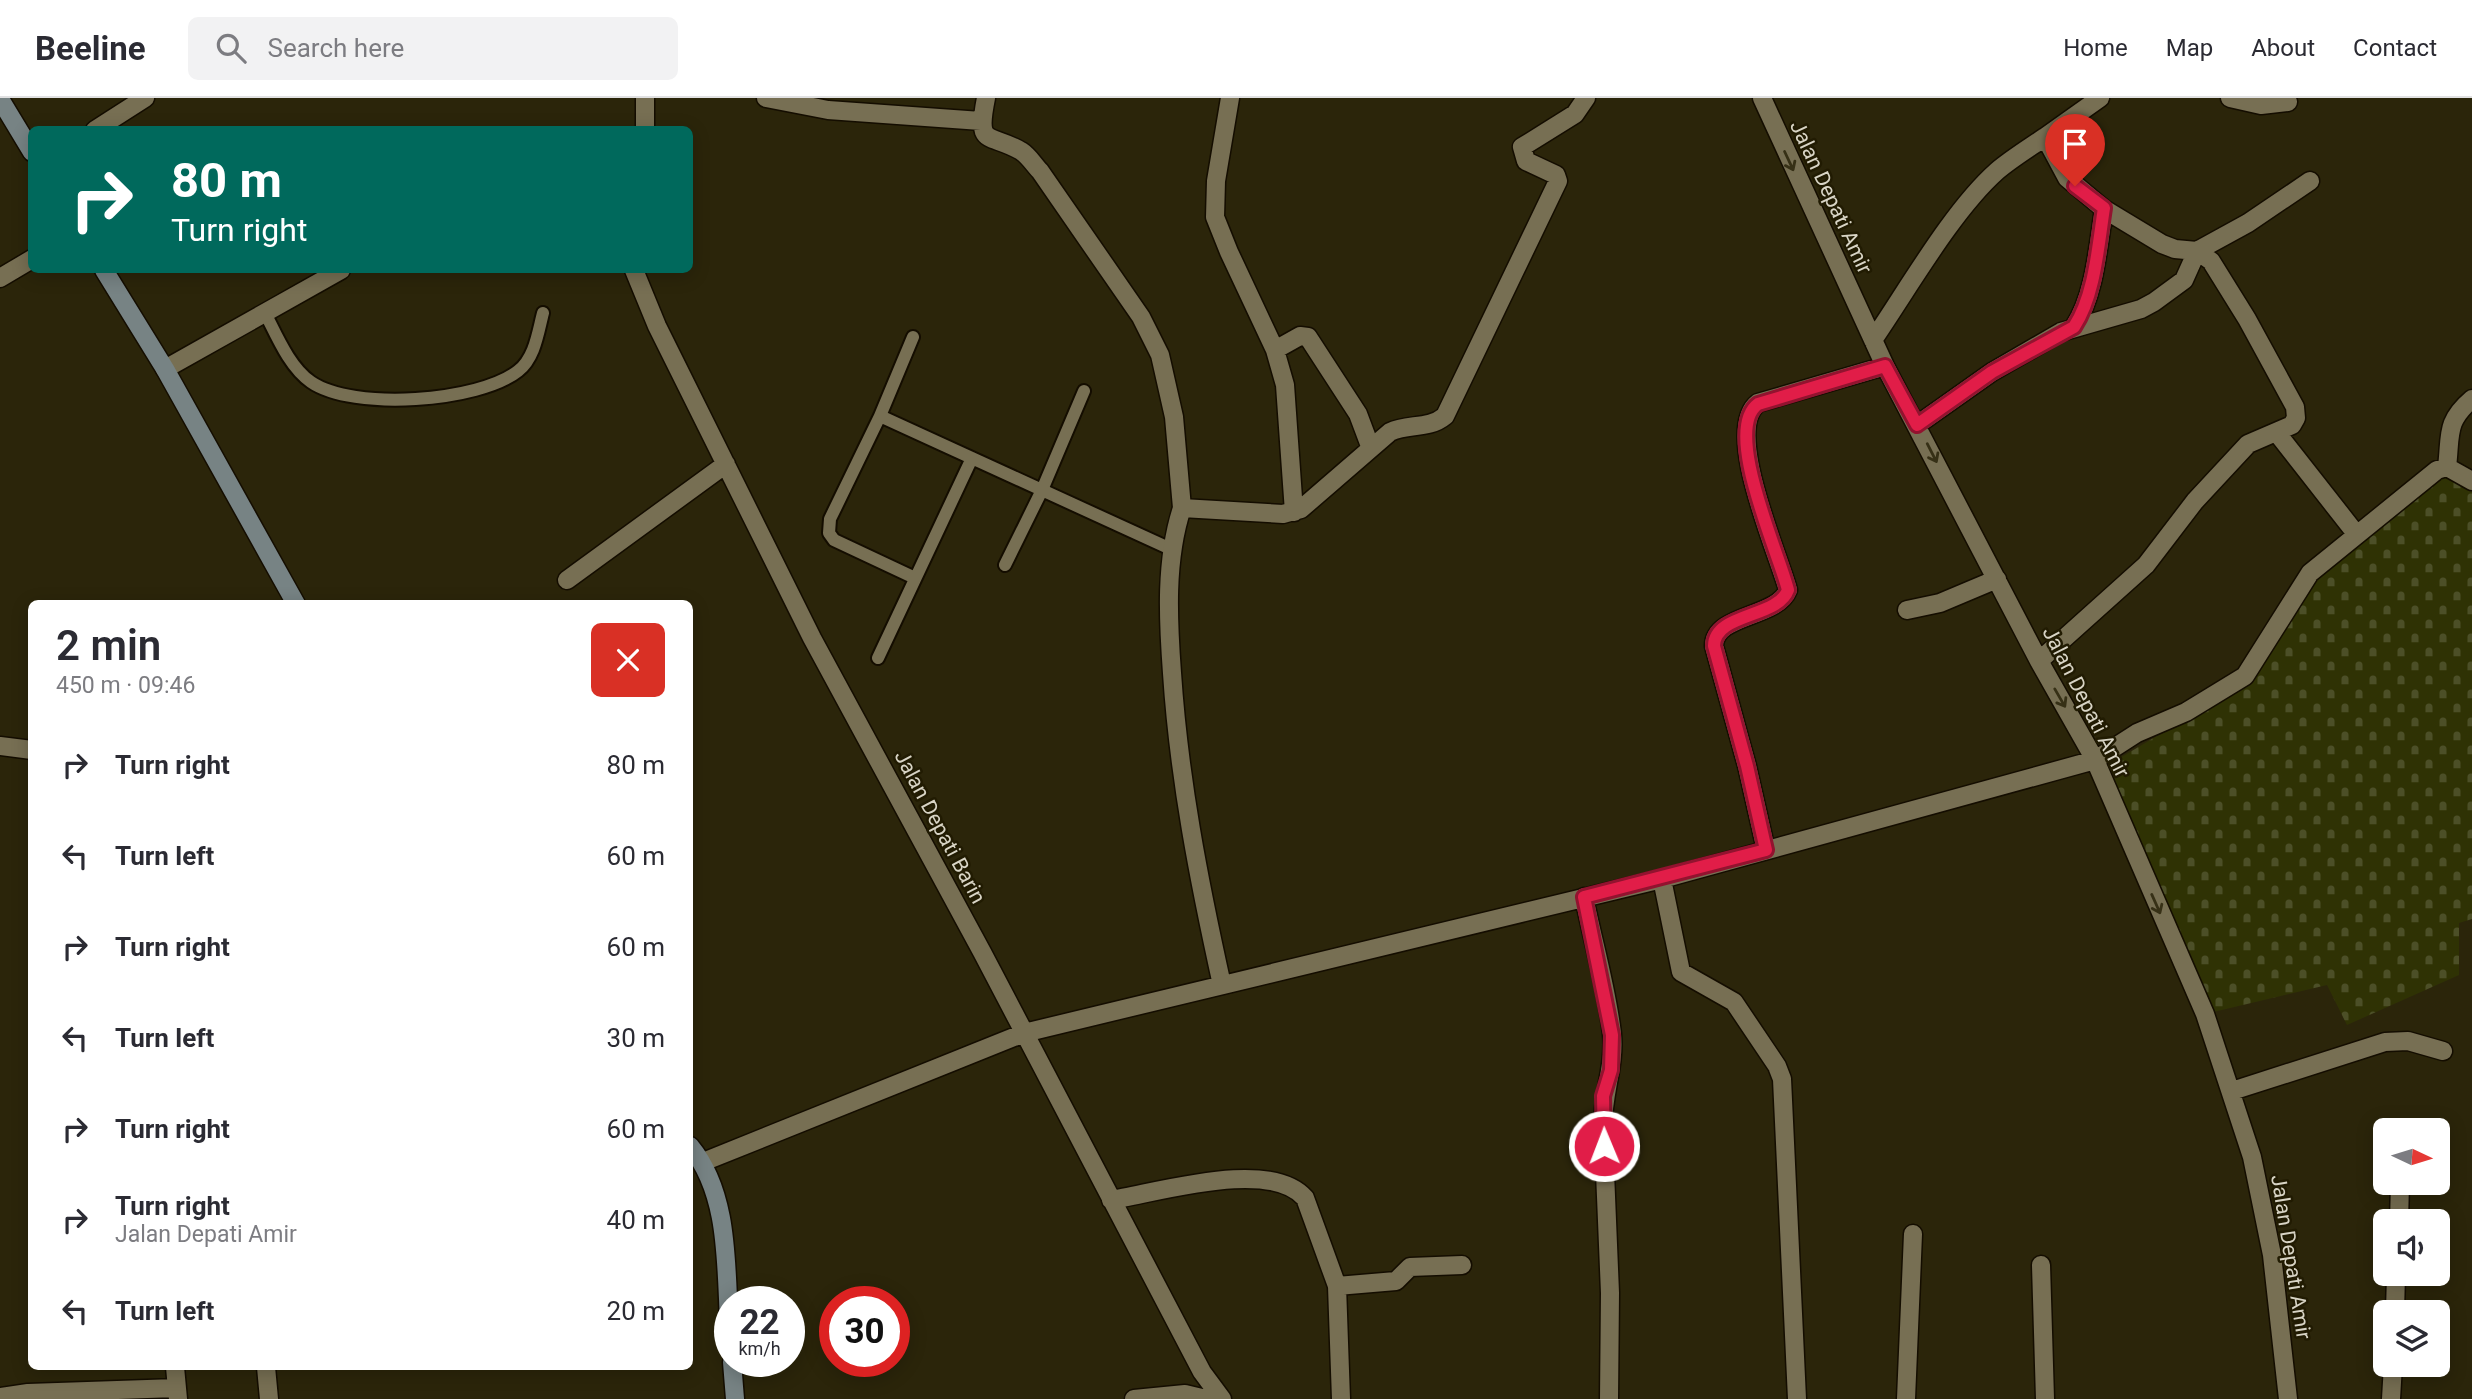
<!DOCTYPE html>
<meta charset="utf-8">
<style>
:root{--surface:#fff;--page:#f2f2f3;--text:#2b2b33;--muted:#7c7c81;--line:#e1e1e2}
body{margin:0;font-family:Roboto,sans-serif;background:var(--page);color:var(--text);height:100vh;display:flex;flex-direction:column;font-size:26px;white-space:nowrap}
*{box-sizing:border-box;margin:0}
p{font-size:23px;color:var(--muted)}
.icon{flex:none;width:38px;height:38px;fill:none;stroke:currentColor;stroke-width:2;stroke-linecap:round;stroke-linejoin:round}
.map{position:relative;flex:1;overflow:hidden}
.panel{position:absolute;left:28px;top:502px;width:665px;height:770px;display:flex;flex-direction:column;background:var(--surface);border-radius:10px;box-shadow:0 4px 18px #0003}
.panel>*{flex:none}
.hud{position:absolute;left:28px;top:28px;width:665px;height:147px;border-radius:10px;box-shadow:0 4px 18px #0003;background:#00695c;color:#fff;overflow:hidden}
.needle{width:46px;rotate:94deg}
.tools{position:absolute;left:2373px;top:1020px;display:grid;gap:14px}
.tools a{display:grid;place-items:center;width:77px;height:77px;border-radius:10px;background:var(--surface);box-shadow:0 4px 18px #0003;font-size:35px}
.speed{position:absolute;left:714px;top:1188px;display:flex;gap:14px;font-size:35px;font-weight:700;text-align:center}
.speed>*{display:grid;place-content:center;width:91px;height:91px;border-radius:50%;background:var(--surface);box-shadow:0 4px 18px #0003;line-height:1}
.speed small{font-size:18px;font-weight:400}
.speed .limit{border:10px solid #d22;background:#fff;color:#111}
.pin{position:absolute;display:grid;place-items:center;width:60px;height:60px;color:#fff;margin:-72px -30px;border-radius:50% 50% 50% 0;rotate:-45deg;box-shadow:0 0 7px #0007}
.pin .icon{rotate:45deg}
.me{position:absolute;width:77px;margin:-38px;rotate:359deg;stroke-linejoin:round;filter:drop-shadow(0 0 5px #0008)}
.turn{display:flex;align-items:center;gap:24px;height:147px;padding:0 28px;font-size:32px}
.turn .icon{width:91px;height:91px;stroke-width:2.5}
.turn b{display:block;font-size:49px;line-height:60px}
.round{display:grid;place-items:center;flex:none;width:74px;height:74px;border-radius:10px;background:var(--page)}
.head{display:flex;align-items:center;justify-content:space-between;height:119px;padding:0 28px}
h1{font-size:42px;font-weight:600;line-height:52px}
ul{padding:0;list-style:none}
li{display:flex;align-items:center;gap:21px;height:91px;padding:0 28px}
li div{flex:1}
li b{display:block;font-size:26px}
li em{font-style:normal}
header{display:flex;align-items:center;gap:42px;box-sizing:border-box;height:98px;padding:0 35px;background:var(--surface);border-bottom:2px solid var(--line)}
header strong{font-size:33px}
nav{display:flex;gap:38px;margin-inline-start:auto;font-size:24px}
.search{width:490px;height:63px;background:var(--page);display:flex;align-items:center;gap:18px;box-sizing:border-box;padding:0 24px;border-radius:10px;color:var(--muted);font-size:26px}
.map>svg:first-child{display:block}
.cemetery{fill:url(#cemetery-stones)}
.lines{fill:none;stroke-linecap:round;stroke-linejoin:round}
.service-casing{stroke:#140d00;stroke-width:16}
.minor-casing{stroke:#140d00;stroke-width:21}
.secondary-casing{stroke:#140d00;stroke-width:21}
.service{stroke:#776f53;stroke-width:12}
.minor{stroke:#776f53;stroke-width:18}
.secondary{stroke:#778384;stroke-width:18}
.oneway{stroke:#363016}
.route-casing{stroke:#92132f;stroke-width:18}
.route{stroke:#e11d48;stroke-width:12}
.labels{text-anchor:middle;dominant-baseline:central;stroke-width:5;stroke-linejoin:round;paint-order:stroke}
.street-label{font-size:21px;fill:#d8d4c5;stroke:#211b02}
</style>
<header>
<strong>Beeline</strong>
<div class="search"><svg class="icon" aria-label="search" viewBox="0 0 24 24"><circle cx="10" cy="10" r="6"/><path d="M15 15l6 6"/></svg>Search here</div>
<nav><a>Home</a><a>Map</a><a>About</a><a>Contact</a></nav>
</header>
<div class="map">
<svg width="2472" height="1301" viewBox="0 0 2472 1301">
<defs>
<pattern id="cemetery-stones" width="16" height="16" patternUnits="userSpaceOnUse" patternTransform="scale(1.75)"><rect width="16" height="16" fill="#2f3204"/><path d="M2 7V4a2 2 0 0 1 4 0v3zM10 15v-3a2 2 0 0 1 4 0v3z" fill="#4c4f27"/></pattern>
</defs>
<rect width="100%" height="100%" fill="#2b250a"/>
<path class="cemetery" d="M2439,374L2472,394V821L2459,825V877L2347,927L2327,887L2205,916L2098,673L2189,619L2238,583L2311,475Z"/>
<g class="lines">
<g class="service-casing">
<path id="service" d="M264,213C276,236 289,269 311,284C353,313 479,304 518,273C535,260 538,234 543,215
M913,239L880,318L830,421L829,435L834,442L915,480
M880,318L1173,452
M1005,467L1042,392L1084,293
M878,560L972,360"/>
</g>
<g class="minor-casing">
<path id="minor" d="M766,0L828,12L981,23
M986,0C976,50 988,34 1021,53C1029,58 1034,67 1040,73L1141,219L1160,257L1174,319L1182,410L1283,416L1301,411L1390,334C1408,325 1428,332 1445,318L1558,83L1556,77L1526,63L1522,49L1575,16L1586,0
M1230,0L1216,83L1215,119L1229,154L1275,252L1300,238L1308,239L1358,316L1370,348
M1762,0L1885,268L2039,563L2095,662L2205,916L2252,1059L2272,1157L2288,1301
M2230,0L2261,7L2288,4
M95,32L145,0
M645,32V0
M634,172L657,228L812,540L982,854L1202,1274L1222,1301
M0,180L32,161
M2074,229C2095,197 2098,148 2104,111L2067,80L2045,39L2100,0
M1873,242C1908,191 1952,113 1997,73C2011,61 2029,50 2045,39
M1275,252L1285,287L1294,414
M165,271L341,172
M1917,327L1992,274L2061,234L2141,211L2154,204L2184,182L2197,153L2248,125L2310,83
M2277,335L2357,437
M2447,369C2451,337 2445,324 2472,301
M1182,410C1165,462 1168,521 1172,575C1179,681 1199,783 1222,887
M567,482L726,366
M1907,512L1940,505L1997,481
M2039,563L2146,467L2195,403L2248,346L2292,327L2296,320L2295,309L2247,221L2211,163L2197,153L2175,151L2162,146L2104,111
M0,648L32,652
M1766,752L1747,668L1714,548C1714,516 1777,520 1788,492C1778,455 1723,332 1758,305L1885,268
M1662,781L1681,874L1734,904L1777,968L1782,981L1797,1301
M1584,799C1593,844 1607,891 1612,936C1615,967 1603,995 1603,1026L1610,1195L1609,1301
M2232,993L2385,944L2408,943L2443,953
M703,1064L1024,935L1662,781L2095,662L2137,635L2186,614L2245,578L2310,475L2437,372L2447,369L2472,383
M1111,1102C1160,1094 1270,1060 1305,1100L1337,1188L1341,1301
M2399,1124L2400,1085
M2041,1167L2045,1301
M1337,1188L1396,1183L1410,1169L1462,1167
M2395,1214L2396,1176
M175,1269L178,1301
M266,1269L269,1301
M0,1299L28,1295L177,1290
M1134,1301L1185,1296L1206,1301
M1906,1301L1913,1136
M2391,1301L2393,1267"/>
</g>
<g class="secondary-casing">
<path id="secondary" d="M0,1L32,54
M104,172L165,271L296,506
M690,1048C732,1099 725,1176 730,1239
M732,1264L735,1301"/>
</g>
<use href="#service" class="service"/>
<use href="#minor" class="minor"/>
<use href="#secondary" class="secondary"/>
</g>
<defs><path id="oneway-shaft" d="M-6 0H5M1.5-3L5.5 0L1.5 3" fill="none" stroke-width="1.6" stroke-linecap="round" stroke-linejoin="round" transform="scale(1.75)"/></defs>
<g class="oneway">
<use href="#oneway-shaft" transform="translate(1789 63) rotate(65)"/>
<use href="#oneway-shaft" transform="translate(1932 355) rotate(63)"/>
<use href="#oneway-shaft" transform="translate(2060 600) rotate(60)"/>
<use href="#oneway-shaft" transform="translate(2156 806) rotate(66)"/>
</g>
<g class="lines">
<g class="route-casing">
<path id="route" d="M1604,1048L1603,998L1611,972L1612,937L1584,799L1766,752L1747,668L1714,548C1714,515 1778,520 1788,492C1779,455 1722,332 1758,306L1885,268L1917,327L1992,274L2074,229C2095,197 2098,148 2104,110L2075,88"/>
</g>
<use href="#route" class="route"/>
</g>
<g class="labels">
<g class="street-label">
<text transform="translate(1831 99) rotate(65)">Jalan Depati Amir</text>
<text transform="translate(2086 604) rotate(63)">Jalan Depati Amir</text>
<text transform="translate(940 729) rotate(62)">Jalan Depati Barin</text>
<text transform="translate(2291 1159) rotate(81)">Jalan Depati Amir</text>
</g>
</g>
</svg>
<div class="tools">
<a><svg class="needle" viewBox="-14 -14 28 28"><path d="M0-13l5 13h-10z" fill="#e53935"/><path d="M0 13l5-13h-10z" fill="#7c7c81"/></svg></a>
<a><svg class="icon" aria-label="sound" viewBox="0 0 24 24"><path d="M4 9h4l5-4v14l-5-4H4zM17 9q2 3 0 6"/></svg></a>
<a><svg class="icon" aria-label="layers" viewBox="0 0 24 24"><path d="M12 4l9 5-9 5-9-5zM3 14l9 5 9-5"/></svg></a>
</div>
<div class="speed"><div>22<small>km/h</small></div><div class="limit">30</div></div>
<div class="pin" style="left:2075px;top:88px;background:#d93025"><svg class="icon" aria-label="arrive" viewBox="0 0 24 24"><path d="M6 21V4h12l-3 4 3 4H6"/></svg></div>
<svg class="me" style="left:1604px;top:1048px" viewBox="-20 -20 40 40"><circle r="17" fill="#e11d48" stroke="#fff" stroke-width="3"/><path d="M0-11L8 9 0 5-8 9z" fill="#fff"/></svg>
<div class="hud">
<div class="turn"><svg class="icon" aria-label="right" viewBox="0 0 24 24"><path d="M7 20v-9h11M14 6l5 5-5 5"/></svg><div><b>80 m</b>Turn right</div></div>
</div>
<section class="panel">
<div class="head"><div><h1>2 min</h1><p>450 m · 09:46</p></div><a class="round" style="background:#d93025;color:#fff"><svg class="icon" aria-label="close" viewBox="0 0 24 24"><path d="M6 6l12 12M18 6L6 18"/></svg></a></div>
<ul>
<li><svg class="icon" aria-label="right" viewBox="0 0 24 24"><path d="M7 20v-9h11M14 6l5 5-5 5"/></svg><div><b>Turn right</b></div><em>80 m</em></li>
<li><svg class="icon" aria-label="left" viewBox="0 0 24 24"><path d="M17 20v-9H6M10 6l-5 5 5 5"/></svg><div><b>Turn left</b></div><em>60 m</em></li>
<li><svg class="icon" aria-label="right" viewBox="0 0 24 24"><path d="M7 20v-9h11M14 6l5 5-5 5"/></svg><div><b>Turn right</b></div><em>60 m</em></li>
<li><svg class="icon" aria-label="left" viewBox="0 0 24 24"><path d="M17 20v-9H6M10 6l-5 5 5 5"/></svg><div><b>Turn left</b></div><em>30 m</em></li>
<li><svg class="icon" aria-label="right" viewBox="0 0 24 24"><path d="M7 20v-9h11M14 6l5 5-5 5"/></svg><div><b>Turn right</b></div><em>60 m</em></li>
<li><svg class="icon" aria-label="right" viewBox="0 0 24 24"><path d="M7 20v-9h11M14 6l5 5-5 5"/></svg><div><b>Turn right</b><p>Jalan Depati Amir</p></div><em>40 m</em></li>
<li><svg class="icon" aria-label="left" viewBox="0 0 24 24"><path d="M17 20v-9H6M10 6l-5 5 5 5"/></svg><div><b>Turn left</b></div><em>20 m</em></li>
</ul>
</section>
</div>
